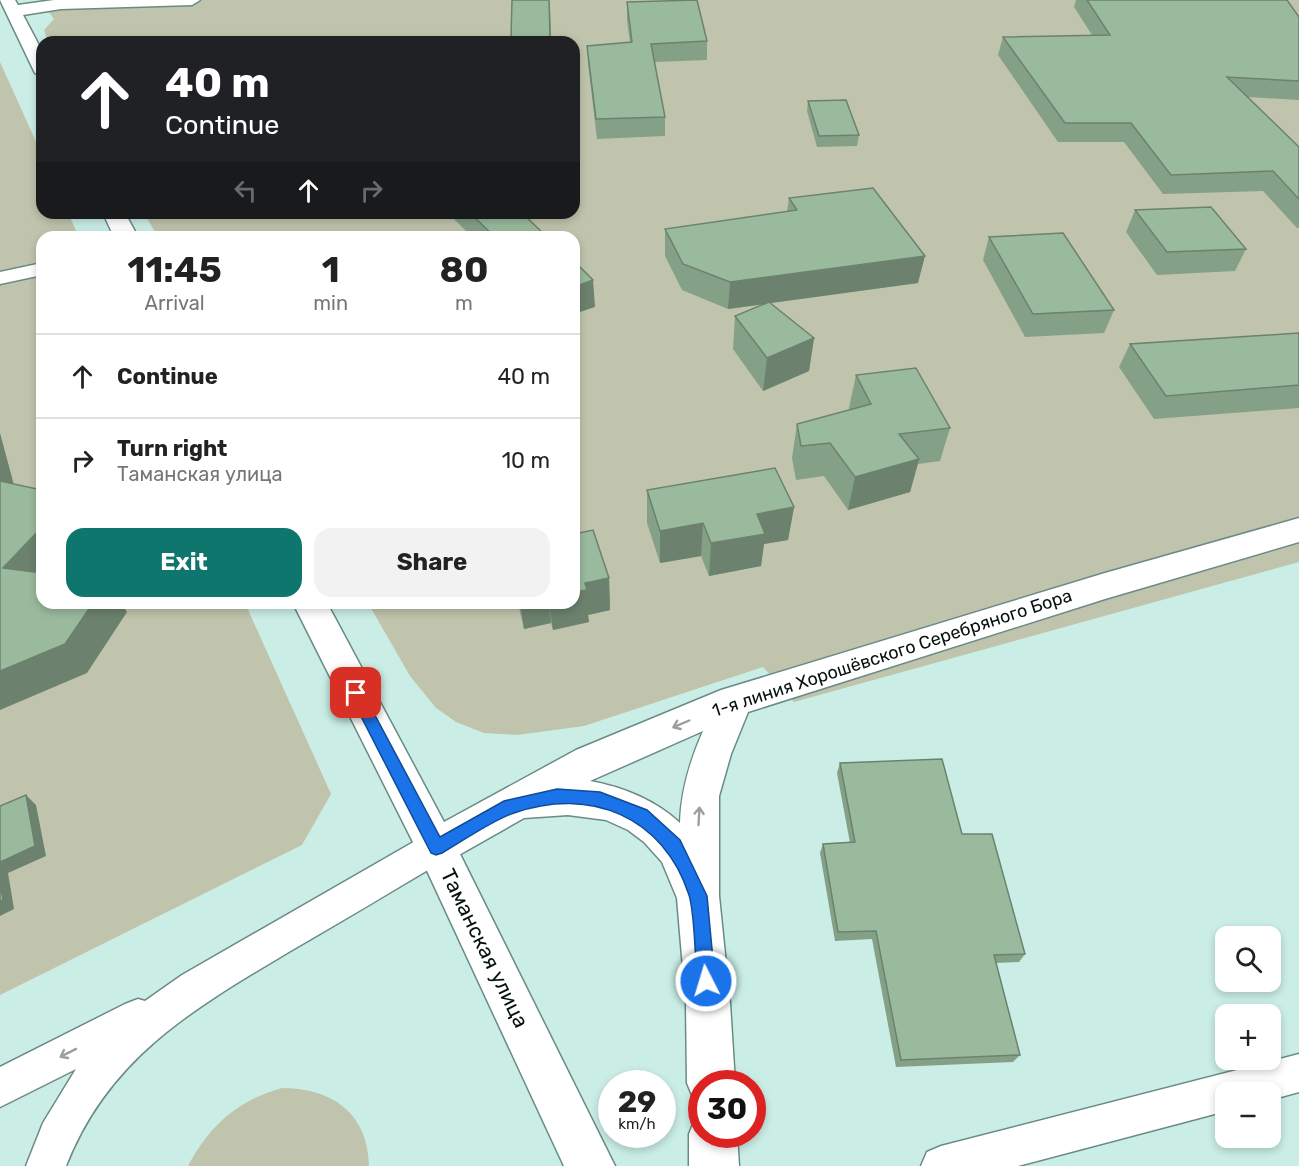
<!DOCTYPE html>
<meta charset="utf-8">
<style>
:root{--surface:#fff;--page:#f2f2f2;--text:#222;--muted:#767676;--line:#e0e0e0;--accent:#0f766e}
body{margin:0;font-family:Rubik,sans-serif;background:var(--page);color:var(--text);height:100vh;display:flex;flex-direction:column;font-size:22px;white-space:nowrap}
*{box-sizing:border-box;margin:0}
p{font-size:20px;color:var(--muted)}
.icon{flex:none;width:33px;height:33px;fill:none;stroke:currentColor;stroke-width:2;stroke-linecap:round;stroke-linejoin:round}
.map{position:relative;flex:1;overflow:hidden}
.panel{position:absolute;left:36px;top:231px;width:544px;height:378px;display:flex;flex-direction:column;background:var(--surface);border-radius:18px;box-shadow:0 3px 9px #0003}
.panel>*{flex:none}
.guide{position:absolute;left:36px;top:36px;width:544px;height:183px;border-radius:18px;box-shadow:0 3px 9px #0003;background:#202124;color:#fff;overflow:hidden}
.controls{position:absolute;left:1215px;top:926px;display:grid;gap:12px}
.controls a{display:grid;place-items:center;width:66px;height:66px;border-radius:12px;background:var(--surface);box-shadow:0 3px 9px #0003;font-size:30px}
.speed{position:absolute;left:598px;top:1070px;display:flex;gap:12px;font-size:30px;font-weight:700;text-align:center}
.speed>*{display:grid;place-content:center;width:78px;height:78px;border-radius:50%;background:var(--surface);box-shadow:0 3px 9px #0003;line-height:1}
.speed small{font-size:15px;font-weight:400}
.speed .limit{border:9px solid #d22;background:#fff;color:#111}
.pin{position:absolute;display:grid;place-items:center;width:51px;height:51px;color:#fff;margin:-26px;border-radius:12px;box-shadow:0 3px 9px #0006}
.me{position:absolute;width:66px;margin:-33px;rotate:355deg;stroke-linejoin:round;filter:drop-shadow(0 0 4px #0008)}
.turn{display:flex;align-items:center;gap:21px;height:126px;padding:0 30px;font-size:27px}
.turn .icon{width:78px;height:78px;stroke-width:2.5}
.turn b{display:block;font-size:42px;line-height:51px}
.lanes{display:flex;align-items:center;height:57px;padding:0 30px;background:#0003;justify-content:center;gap:30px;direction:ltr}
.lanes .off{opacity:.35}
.eta{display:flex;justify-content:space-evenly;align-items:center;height:102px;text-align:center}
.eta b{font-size:36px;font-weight:700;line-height:42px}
.action{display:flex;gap:12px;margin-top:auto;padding:12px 30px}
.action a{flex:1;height:69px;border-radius:18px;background:var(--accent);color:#fff;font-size:24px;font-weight:700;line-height:69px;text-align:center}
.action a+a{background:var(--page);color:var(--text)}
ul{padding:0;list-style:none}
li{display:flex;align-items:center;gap:18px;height:84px;padding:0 30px;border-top:2px solid var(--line)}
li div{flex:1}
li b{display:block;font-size:22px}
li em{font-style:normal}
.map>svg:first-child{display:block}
.green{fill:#c0c4ac}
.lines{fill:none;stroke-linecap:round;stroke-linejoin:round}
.service-casing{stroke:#6a8b85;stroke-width:3}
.minor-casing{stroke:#6a8b85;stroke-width:3}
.tertiary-casing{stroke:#6a8b85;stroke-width:3}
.service{fill:#fff;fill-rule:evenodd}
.minor{fill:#fff;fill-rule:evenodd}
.tertiary{fill:#fff;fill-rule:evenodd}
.wall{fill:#84a087}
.shaded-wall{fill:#6c826e}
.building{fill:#9aba9d;stroke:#6c826e;stroke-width:1.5}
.oneway{stroke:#9ba09f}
.route{fill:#1a73e8;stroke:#114b97;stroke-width:1.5}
.labels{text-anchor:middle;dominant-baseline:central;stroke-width:5;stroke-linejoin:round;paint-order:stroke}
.street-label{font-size:18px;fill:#061210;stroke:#fff}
.near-street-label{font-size:21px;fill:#061210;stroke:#fff}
</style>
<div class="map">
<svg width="1299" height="1166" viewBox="0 0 1299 1166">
<rect width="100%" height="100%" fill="#caeee6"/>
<path class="green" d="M40,0H1299V562L794,702L763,667L584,726L517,735L484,733L456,722L436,708L410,676L368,603H574V237H158L144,213H574V42H48L44,30L54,19Z
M0,62L42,155V213H68L79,237H42V603H245L331,794L302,845L0,995Z
M282,1088C332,1088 368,1113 369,1166H188C209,1126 238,1100 282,1088Z"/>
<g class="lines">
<g class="service-casing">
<path id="service" d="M42,263V275L0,284V272Z
M436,831L448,836L453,847L448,858C394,890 341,922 287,953C193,1009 108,1058 66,1166H26L43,1123L76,1069L0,1107V1067L125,1004L138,999L145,1001L182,975L424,836Z
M1299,1054V1092L1270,1100V1092H1226V1111L1018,1166H921L927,1152L941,1146Z"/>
</g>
<g class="minor-casing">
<path id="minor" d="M0,0H15L18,5L54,0H200L192,5L61,9L23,15L42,51V75L35,73L33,69Z
M103,213H125L138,237H114Z
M1299,518V542L1105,599L748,712L731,754L719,796V896L730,1003L735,1083H702V1103L694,1100L687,1083L686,1003L677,898L662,862L644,842L628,830L606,820L568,815L524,818L450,860L436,866L422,860L293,603H327L444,822L576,750L721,690L1105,573ZM703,731C690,761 681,790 680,823C655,800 623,787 590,781Z
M702,1114V1134H737L739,1166H689V1134L696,1117Z"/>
</g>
<g class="tertiary-casing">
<path id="tertiary" d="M436,828L450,834L615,1166H564L416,847L422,834Z"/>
</g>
<use href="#service" class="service"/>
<use href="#minor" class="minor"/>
<use href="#tertiary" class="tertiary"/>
</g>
<path class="wall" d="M549,0L551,42H512L511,39Z
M1076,0H1287L1299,17V100L1248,97L1299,147V228H1297L1263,191L1163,194L1124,142H1058L998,55L1003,37L1092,35L1074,7Z
M627,2L707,41V60L654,62L665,117V136L597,139L588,64L587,46L630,43L627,20Z
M808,101L859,135L857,146L817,147L807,111Z
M789,198L918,283L770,303L814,338L809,371L763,391L733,349L735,316L766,304L728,309L682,290L665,256V229L787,212Z
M1135,210L1246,249L1235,271L1157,275L1126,232Z
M448,213H522L547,237H472Z
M989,237L1114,310L1104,333L1025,337L983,260Z
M1299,333V408L1154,419L1119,367L1130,344Z
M856,375L950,428L940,461L918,464L910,492L848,510L824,476L796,480L792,458L797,424L850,410L849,408Z
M647,490L794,507L788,540L764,544L761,566L709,576L701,556L660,563L647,523Z
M609,578L610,610L588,615L589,622L553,630L551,623L524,629L518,603H574Z
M840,763L962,834L1025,954L1019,962L996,963L1020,1055L1013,1062L896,1067L872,939L835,941L820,853L823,844L850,843L837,773Z"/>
<path class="shaded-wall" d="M549,0L550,7L551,42H550Z
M925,256L918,283L728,309L730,282Z
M593,280L595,307L574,314V287Z
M814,338L809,371L763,391L767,358Z
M0,433L21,511L0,482Z
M919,459L910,492L848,510L855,477Z
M794,507L788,540L764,544L761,566L709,576L711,543L757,514Z
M703,523L701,556L660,563V531Z
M42,527V581L3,568Z
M609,578L610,610L588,615L589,622L553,630L549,603H574V592L585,583Z
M93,603H121L127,612L87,673L0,710V671Z
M520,603H549L551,623L524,629Z
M26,795L36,805L46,856L8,873L14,909L0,916V862Z"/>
<path class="building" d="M512,0H549L550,38L511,39Z
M697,0L707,41L651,44L665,117L596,119L587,46L632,42L627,2Z
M1087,0H1287L1299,17V81L1227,77L1299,147V199L1273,171L1171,175L1131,123H1065L1003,37L1110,35Z
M846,100L859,135L819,136L808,101Z
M873,188L925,256L730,282L683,264L665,229L797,210L789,198Z
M1211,207L1246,249L1167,252L1135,210Z
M470,213H522L547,237H495Z
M1063,233L1114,310L1033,314L989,237Z
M574,261L593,280L574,287Z
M769,302L814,338L767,358L735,316Z
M1299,333V385L1166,396L1130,344Z
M916,368L950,428L899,434L919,459L855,477L830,443L801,446L797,424L871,404L856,375Z
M775,468L794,507L757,514L765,534L711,543L703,523L660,531L647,490Z
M0,481L42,490V527L3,568L42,573V603H93L65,644L0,671Z
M593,530L609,578L585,583L587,590L574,592V534Z
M942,759L962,834H992L1025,954L994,955L1020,1055L901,1060L876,931L838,932L823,844L855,842L840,763Z
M26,795L35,846L0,862V806Z
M0,883L3,900L0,901Z"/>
<defs><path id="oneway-shaft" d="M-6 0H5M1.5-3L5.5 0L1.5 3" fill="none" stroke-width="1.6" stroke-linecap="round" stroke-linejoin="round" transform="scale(1.5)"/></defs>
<g class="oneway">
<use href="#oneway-shaft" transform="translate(681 724) rotate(157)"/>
<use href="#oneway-shaft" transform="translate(699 816) rotate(-87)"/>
<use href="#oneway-shaft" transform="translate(68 1053) rotate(153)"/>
</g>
<path class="route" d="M356,687L361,689L440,837L504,801L557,789L600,792L647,810L680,840L707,896L715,981L712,988L706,990L699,988L697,981C695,959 695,914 689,895C664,817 590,786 514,813C492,820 463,841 442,853L436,855L431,853L349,693L351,689Z"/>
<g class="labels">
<g class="street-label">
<text transform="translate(892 653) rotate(-18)">1-я линия Хорошёвского Серебряного Бора</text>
</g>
<g class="near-street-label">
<text transform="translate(485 948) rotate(64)">Таманская улица</text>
</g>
</g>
</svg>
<div class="controls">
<a><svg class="icon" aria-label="search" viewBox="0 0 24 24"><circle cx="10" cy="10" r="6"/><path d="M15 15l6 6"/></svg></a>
<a>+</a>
<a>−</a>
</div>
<div class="speed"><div>29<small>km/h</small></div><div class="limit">30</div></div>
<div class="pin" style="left:356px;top:693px;background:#d93025"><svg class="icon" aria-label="arrive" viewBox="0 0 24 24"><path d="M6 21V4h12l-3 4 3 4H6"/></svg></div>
<svg class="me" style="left:706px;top:981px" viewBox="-20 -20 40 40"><circle r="17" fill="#1a73e8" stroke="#fff" stroke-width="3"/><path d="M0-11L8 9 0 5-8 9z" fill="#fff"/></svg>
<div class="guide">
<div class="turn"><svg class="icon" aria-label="ahead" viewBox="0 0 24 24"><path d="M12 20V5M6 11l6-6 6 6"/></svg><div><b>40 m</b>Continue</div></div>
<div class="lanes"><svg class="icon off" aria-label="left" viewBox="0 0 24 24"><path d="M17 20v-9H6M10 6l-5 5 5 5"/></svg><svg class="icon" aria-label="ahead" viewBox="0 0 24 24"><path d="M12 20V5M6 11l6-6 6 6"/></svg><svg class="icon off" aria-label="right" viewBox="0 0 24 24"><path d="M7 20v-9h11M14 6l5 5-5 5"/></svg></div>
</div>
<section class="panel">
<div class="eta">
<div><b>11:45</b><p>Arrival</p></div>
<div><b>1</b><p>min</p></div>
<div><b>80</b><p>m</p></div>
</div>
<ul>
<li><svg class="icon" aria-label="ahead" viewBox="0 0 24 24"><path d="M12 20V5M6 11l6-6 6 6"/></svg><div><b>Continue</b></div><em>40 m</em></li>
<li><svg class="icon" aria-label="right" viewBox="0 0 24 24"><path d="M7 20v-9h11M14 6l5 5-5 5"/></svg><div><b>Turn right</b><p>Таманская улица</p></div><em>10 m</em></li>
</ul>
<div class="action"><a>Exit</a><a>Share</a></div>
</section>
</div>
